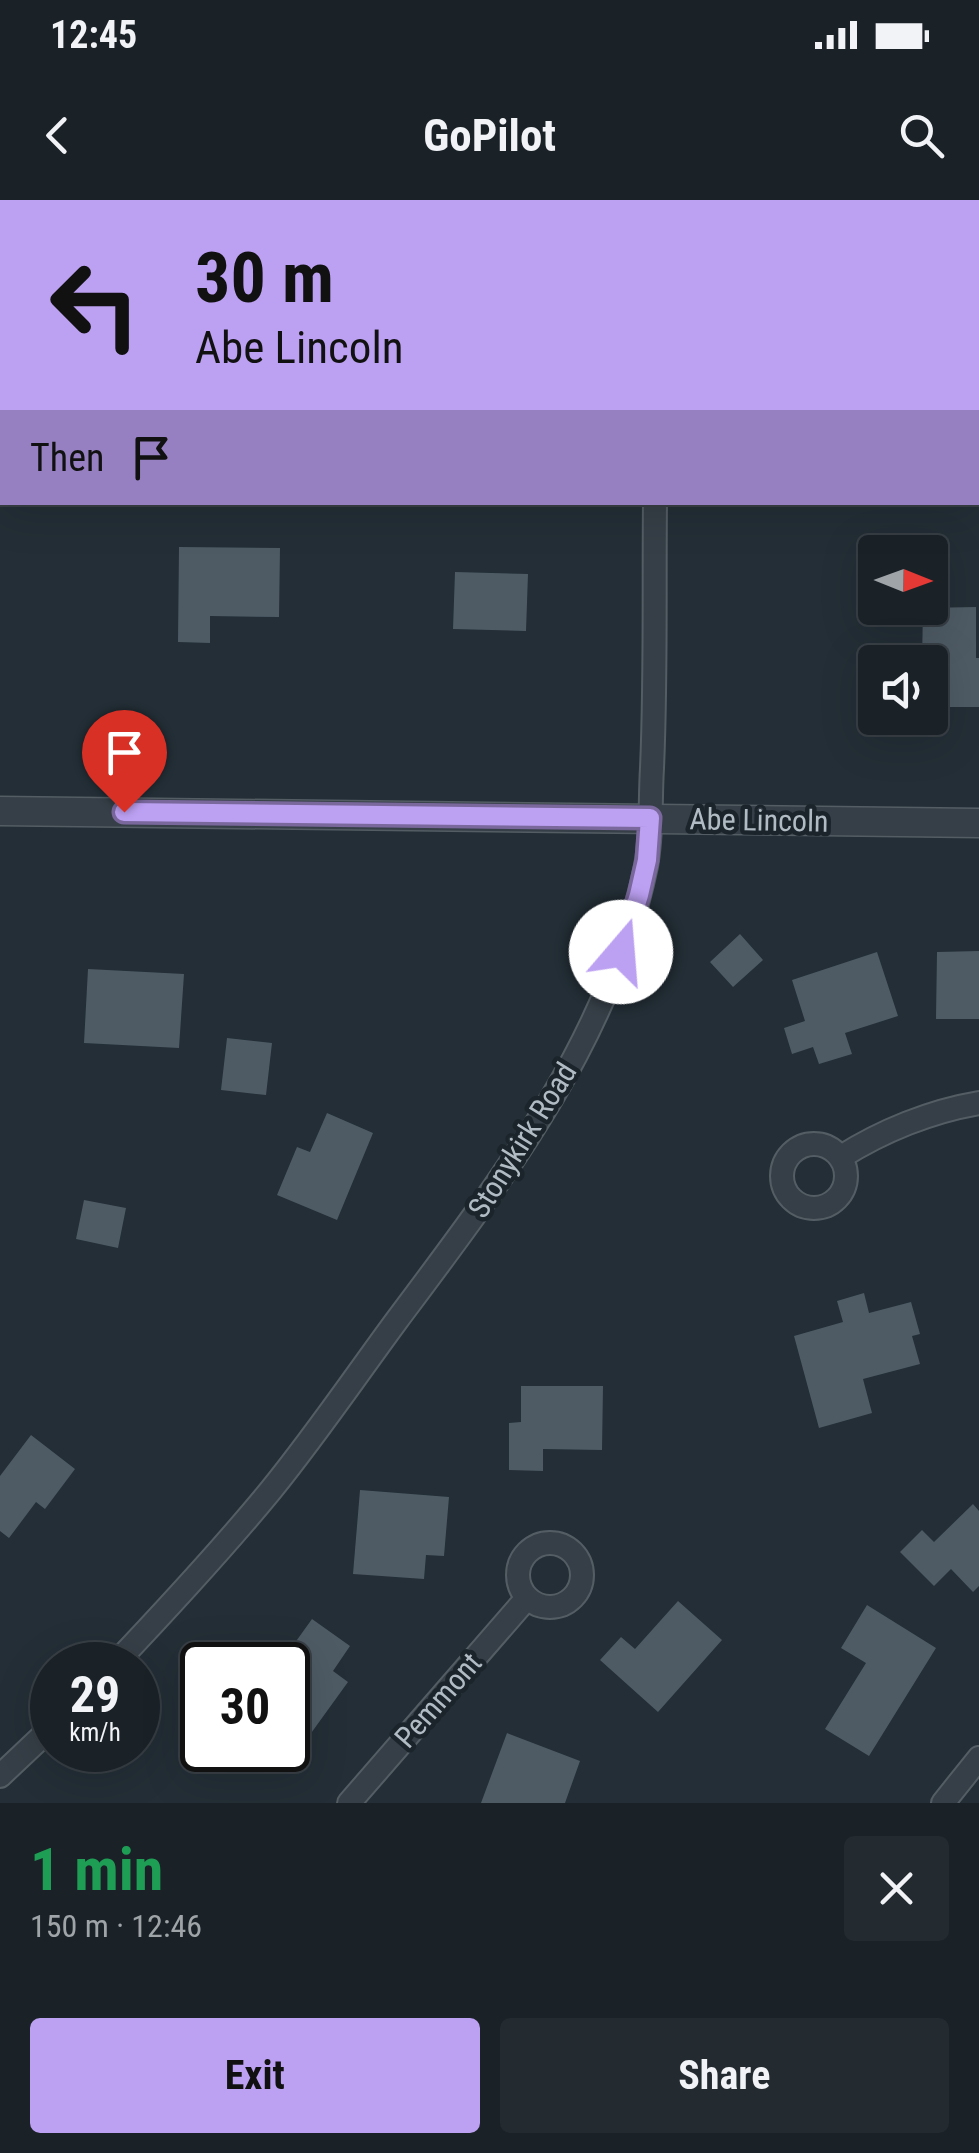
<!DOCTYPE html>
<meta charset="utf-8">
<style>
:root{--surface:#1a2228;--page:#232a30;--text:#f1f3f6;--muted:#9fa4a8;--line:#383f45;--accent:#bca0f2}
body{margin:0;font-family:"Roboto Condensed",sans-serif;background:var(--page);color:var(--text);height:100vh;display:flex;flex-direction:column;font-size:38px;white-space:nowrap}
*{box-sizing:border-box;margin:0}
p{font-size:32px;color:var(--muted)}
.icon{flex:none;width:55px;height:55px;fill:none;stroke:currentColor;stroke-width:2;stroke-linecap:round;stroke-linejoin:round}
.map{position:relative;height:1603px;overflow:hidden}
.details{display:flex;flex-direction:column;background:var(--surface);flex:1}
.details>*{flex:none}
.top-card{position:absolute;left:0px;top:0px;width:980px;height:305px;box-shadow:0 10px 40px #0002,0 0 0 2px var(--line);background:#bca0f2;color:#111;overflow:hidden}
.needle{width:65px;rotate:91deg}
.fabs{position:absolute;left:858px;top:335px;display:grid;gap:20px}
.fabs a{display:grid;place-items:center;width:90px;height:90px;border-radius:10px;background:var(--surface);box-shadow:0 10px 40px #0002,0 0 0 2px var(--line);font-size:50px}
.speed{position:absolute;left:30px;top:1442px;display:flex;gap:20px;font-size:50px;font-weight:700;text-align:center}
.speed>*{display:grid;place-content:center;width:130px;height:130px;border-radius:50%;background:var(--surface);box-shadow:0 10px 40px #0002,0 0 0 2px var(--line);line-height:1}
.speed small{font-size:25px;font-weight:400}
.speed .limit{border:5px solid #111;border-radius:15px;background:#fff;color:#111}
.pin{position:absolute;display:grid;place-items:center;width:85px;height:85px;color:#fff;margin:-102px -42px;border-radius:50% 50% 50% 0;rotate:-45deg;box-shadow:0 0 10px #0007}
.pin .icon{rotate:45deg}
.me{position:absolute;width:110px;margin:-55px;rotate:18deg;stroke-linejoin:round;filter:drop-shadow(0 0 8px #0008)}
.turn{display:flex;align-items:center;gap:35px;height:210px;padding:0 30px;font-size:45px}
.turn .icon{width:130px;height:130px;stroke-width:2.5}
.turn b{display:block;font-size:70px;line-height:85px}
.then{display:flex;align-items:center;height:95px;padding:0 30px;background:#0003;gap:20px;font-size:38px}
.round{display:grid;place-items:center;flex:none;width:105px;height:105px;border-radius:10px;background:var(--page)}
.overview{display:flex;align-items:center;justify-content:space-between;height:170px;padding:0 30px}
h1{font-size:60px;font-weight:700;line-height:75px;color:#1e9e55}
.primary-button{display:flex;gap:20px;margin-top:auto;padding:20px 30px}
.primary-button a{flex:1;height:115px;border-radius:10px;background:var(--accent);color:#111;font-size:40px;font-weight:700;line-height:115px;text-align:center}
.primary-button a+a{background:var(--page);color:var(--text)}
.status{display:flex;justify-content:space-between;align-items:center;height:70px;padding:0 50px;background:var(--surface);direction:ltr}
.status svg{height:28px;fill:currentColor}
header{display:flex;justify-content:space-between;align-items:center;height:130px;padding:0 30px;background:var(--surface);font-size:45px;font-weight:700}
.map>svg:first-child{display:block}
.building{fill:#4e5b65}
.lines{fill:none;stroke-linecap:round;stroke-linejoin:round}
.minor-casing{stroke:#545d64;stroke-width:26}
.tertiary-casing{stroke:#545d64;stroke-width:31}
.minor{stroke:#363f47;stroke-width:22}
.tertiary{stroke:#363f47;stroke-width:28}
.route-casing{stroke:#7a689d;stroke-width:25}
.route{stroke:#bca0f2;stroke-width:18}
.labels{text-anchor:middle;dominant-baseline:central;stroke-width:9;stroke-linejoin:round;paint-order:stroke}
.street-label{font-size:30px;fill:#b1bbc3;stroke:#1b242b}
</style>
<div class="status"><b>12:45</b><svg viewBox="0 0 49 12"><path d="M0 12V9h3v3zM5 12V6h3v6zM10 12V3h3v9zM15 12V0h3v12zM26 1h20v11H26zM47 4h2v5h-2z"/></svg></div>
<header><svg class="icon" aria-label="back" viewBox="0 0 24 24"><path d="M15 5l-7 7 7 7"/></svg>GoPilot<svg class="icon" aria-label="search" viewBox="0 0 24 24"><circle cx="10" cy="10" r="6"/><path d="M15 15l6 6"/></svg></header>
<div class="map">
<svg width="979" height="1603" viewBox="0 0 979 1603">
<rect width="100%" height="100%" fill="#232e36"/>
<path class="building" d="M179,347L280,348L279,417L210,416V443L178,442Z
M455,372L528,374L526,431L453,429Z
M976,407V458H979V507H930V462H922L923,408Z
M740,734L763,760L733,787L710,762Z
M979,751V819H936L937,752Z
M877,752L898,816L845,833L852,854L819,864L813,847L792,854L784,828L805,821L792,780Z
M88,769L184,774L179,848L84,843Z
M227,838L272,843L266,895L221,890Z
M327,913L373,933L337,1020L277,995L297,947L310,952Z
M84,1000L126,1008L118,1048L76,1039Z
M864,1093L869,1113L911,1102L920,1134L912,1136L920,1164L863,1179L872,1213L819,1228L794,1136L843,1122L837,1101Z
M521,1186H603L602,1250L543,1249V1271L509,1270V1223L521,1222Z
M31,1235L75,1269L45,1309L36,1302L9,1338L0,1331V1276Z
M360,1290L449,1297L444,1356L426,1355L424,1379L353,1374Z
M973,1304L979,1311V1386L973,1392L951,1369L934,1386L900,1352L922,1330L934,1342Z
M678,1401L722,1440L658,1512L600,1460L621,1437L635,1449Z
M867,1405L936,1448L869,1556L825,1529L866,1463L841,1448Z
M312,1419L350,1446L333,1471L348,1482L309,1536L288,1521V1465H279Z
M507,1533L580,1561L565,1603H481Z"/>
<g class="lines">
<g class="minor-casing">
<path id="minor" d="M658,2V0
M782 976a32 32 0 1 1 64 0a32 32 0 1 1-64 0Z
M841,957C882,931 931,911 979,903
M518 1375a32 32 0 1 1 64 0a32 32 0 1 1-64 0Z
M114,1465C168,1408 221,1351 271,1290C315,1236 355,1177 397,1120C501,981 610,840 646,666C652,634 650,600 652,568C656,479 654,391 655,302
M0,1576L52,1527
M349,1603L527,1398
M943,1603L979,1558"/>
</g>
<g class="tertiary-casing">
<path id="tertiary" d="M0,611L979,623"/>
</g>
<use href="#minor" class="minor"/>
<use href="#tertiary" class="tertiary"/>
</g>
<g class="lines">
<g class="route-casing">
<path id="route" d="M124,612L650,618L647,660L639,695L621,752"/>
</g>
<use href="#route" class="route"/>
</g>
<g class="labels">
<g class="street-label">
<text transform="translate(759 620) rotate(1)">Abe Lincoln</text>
<text transform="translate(522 940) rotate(-58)">Stonykirk Road</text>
<text transform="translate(438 1500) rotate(-49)">Pemmont</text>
</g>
</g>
</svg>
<div class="fabs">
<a><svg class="needle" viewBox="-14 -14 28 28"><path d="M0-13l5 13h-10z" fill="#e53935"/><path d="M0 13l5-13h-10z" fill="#9fa4a8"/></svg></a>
<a><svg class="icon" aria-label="sound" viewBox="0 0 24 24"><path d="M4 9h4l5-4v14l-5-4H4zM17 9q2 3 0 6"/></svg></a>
</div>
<div class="speed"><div>29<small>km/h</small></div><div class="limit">30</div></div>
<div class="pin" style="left:124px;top:612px;background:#d93025"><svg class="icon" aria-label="arrive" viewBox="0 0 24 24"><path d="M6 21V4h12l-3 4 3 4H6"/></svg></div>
<svg class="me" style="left:621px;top:752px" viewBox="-20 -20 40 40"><circle r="19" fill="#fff"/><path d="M0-13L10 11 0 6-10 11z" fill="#bca0f2"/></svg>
<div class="top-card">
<div class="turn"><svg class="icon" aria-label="left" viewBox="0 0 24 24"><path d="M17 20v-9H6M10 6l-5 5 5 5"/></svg><div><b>30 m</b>Abe Lincoln</div></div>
<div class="then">Then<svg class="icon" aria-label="arrive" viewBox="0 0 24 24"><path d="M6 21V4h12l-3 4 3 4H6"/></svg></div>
</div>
</div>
<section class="details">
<div class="overview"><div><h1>1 min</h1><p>150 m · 12:46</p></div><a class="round"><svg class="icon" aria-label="close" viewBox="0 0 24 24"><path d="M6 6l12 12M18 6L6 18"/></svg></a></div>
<div class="primary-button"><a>Exit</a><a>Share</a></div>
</section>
